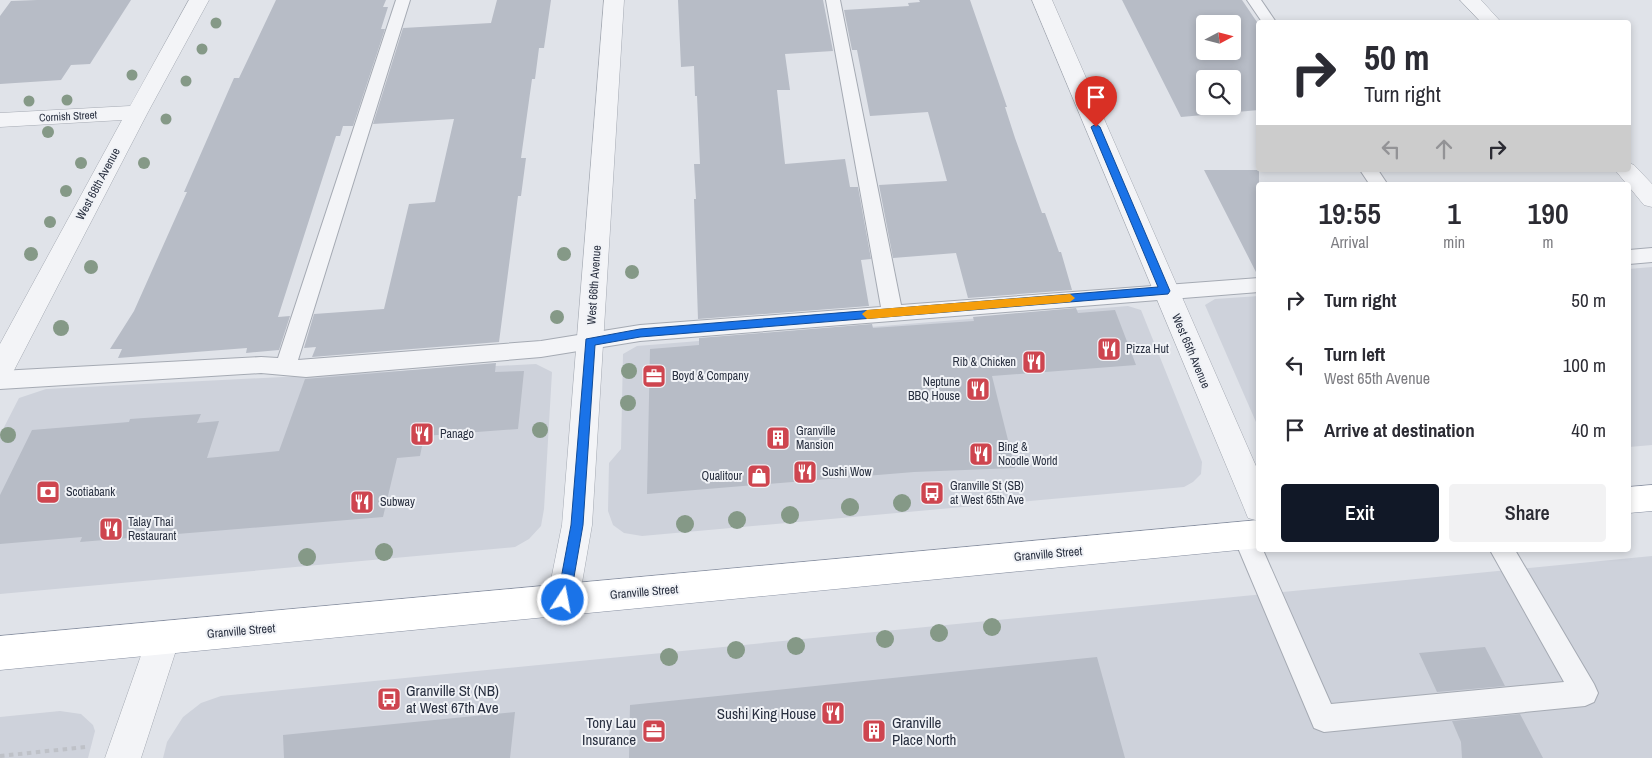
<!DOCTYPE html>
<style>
:root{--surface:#fff;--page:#f2f2f3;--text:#2b2b33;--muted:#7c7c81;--accent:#111827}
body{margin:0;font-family:"Archivo Narrow",sans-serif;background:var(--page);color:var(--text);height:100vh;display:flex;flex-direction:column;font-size:19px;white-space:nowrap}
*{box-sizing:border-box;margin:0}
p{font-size:16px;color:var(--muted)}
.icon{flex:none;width:28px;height:28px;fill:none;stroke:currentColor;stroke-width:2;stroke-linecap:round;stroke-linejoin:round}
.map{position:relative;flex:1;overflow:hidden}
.drawer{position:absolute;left:1256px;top:182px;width:375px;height:370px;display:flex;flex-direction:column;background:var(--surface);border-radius:5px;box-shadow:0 2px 8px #0003}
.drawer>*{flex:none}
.banner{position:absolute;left:1256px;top:20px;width:375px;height:152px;border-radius:5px;box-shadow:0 2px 8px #0003;background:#fff;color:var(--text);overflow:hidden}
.needle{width:32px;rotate:83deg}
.controls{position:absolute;left:1196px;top:15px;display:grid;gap:10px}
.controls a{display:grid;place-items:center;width:45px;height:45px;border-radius:5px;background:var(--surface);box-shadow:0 2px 8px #0003;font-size:25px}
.pin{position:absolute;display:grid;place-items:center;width:42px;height:42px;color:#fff;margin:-51px -21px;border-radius:50% 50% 50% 0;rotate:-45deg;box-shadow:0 0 5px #0007}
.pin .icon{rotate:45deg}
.me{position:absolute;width:55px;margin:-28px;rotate:11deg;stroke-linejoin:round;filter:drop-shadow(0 0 4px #0008)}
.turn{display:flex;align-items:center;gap:18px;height:105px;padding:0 25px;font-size:22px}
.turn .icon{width:65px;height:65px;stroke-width:2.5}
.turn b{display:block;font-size:35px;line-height:42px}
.lanes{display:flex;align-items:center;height:48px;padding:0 25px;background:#0003;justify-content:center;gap:25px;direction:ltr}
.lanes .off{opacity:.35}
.eta{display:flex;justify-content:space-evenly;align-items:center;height:85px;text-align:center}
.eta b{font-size:30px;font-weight:600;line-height:35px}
.primary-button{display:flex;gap:10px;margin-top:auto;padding:10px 25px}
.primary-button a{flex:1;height:58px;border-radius:5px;background:var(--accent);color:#fff;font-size:20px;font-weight:600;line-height:58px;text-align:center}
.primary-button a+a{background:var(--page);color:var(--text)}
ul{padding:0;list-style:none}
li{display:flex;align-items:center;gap:15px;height:65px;padding:0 25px}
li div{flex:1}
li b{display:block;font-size:19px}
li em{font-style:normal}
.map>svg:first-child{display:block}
.built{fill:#ced2db}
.building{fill:#b7bcc6;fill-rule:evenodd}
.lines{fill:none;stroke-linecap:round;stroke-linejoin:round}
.service-casing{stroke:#a5aab3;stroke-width:2}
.minor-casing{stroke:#a5aab3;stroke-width:1}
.trunk-casing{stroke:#878fa0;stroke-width:1}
.path{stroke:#bec1c7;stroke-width:4;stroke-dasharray:4.5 4.5;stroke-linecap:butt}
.service{fill:#f3f4f7;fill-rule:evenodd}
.minor{fill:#f3f4f7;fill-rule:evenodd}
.trunk{fill:#fff;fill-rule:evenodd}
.tree{fill:#859987}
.route{fill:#1a73e8;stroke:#114b97}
.slow{fill:#f59e0b}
.labels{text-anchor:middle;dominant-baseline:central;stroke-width:4;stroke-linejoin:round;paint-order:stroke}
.far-street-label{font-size:11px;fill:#293040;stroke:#f0f2f6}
.street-label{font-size:12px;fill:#293040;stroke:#f0f2f6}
.poi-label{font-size:12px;fill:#293040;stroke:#f0f2f6;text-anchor:start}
.near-poi-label{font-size:15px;fill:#293040;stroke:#f0f2f6;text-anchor:start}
</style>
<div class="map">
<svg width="1652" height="758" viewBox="0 0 1652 758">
<rect width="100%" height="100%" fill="#e0e3e9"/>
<path class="built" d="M1652,267V445L1629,447V269Z
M1259,296V429L1205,305L1215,299Z
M1128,306L1141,310L1202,462L1201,474L1193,482L1184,487L642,536L624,533L613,525L608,511L609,463L621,449L623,354L637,346Z
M536,364L552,372L544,509L541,526L529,539L515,547L0,594V435L19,398L46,389Z
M1652,556V758H163L167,742L183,717L201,703L221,696Z
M60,711L81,714L93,725L95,731L88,758H0V717Z"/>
<path class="building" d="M37,0H131L90,64L71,65L61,80L0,84V16L11,1Z
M276,0H386L383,7H388L381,29H385L353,126H343L340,136H336L278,317L290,316L279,350L246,353L247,348L118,358L122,349H110L134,311L187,192H184L234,78H239Z
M497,0H551L544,48H539L535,79H532L521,158H526L521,196H518L499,342L312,357L316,347L304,348L314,314L384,309L409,204L435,202L454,119L373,124L403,28L491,23Z
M678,0H823L833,51L785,54L790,90H777L785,164L845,159L850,187H858L871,259L861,260L869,306L698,319L694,199H696L694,164H700L697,96H695L694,66L681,67Z
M919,0H970L1007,107H1005L1015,138L1042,213H1045L1059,252H1061L1072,290L968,298L956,253L893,258L879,185L947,181L928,112L870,116L857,50H852L844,10L909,6L908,3L920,2Z
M1122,0H1242L1259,25V110L1181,117ZM1205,24H1232V51H1205ZM1205,79H1232V106H1205Z
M1204,170H1259V276H1258Z
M1076,308L1078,313L1115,310L1136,365L992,376L1015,468L914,472L647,494L650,349L699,345V338L872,324L873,328L974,321L973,317Z
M496,363L495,372L524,371L518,429L424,436L420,456L397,458L383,517L80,542L82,537L0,544V495L32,430L129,422L130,419L201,414L197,423L219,421L207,458L279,451L305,379Z
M1485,647L1505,686L1437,692L1419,653Z
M1097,657L1125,758H629L630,705Z
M515,712L510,758H284L283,735Z
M1520,714L1543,758H1462L1461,742L1452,721Z"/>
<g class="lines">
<g class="service-casing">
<path id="service" d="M396,0H410L298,360L541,341L640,325L881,307L826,0H840L901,305L1259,278V292L640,341L541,357L306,377L261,373L0,389V371L261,357L278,358Z
M1247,0H1261L1276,22H1262Z
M1360,170H1378L1388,185H1370Z
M1652,248V262L1629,264V250Z
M1245,525L1253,528L1259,540V550H1263L1331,704L1564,682L1490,550H1515L1594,684L1598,693L1594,702L1585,706L1324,732L1314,728L1233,536L1237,528Z"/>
</g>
<g class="minor-casing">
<path id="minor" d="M189,0H209L148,112L10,378L0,381V344L122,120L0,127V113L130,106Z
M604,0H624L592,525L579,600L574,611L563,615L552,611L547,600L562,525Z
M1032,0H1052L1259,473V521L1248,518L1244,508Z
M1460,0H1481L1501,22H1481Z
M1629,163L1634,165L1652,184V207L1644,205L1615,170H1629Z
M163,622L175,627L180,638L141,758H105L151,627Z"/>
</g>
<g class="trunk-casing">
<path id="trunk" d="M1652,485V511L1629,513V487Z
M1259,520V548L0,670V636Z"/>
</g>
<path class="path" d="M0,756L86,747"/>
<use href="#service" class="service"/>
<use href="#minor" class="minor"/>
<use href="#trunk" class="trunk"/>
</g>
<g class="tree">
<circle cx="216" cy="23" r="5.5"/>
<circle cx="202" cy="49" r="5.5"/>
<circle cx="132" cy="75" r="5.5"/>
<circle cx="186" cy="81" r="5.5"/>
<circle cx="67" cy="100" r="5.5"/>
<circle cx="29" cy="101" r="5.5"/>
<circle cx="166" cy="119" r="5.5"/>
<circle cx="48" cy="132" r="6"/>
<circle cx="81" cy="163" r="6"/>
<circle cx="144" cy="163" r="6"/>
<circle cx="66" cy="191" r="6"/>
<circle cx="50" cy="222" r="6"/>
<circle cx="31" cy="254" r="7"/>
<circle cx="564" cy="254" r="7"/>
<circle cx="91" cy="267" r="7"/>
<circle cx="632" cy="272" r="7"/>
<circle cx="557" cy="317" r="7"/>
<circle cx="61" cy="328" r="8"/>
<circle cx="629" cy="371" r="8"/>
<circle cx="628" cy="403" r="8"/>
<circle cx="540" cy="430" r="8"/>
<circle cx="8" cy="435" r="8"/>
<circle cx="902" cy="503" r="9"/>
<circle cx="850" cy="507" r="9"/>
<circle cx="790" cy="515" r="9"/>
<circle cx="737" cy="520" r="9"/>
<circle cx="685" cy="524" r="9"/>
<circle cx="384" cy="552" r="9"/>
<circle cx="307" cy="557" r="9"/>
<circle cx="992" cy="627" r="9"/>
<circle cx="939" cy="633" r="9"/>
<circle cx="885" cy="639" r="9"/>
<circle cx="796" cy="646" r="9"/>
<circle cx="736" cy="650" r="9"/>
<circle cx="669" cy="657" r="9"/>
</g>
<path class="route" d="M1096,124L1100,127L1170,291L1168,294L640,337L595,345L583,525L570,600L568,604L563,606L559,604L557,600L571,525L586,339L640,329L1158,287L1091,127Z"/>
<path class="slow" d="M1070,294L1075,298L1070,302L867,319L862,314L867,310Z"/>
<defs>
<g id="restaurant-square" transform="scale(1.25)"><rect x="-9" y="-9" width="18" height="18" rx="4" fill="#ce454f" stroke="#f0f2f6"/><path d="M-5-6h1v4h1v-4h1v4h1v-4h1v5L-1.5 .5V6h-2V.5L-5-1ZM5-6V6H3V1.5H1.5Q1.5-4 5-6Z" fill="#fff"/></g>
<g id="office-square" transform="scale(1.25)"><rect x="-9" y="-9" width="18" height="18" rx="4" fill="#ce454f" stroke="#f0f2f6"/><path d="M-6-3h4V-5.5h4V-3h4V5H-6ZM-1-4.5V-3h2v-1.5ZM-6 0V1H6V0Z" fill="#fff"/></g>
<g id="building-square" transform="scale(1.25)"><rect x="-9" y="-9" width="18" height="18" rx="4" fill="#ce454f" stroke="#f0f2f6"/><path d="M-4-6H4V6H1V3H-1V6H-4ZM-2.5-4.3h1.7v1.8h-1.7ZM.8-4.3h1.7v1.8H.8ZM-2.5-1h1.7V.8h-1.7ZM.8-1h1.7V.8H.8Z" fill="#fff"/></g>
<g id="shop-square" transform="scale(1.25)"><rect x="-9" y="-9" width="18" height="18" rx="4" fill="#ce454f" stroke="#f0f2f6"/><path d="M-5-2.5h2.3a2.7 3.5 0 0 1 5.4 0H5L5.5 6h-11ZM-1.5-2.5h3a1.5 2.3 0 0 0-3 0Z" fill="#fff"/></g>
<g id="bank-square" transform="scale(1.25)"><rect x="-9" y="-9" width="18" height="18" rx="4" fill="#ce454f" stroke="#f0f2f6"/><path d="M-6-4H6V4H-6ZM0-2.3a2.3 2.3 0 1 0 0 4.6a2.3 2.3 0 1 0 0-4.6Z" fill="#fff"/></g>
<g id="bus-square" transform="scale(1.25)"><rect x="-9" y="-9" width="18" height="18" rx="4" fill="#ce454f" stroke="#f0f2f6"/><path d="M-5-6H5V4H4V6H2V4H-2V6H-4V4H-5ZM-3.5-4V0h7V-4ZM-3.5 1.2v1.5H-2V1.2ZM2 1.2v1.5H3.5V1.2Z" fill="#fff"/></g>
</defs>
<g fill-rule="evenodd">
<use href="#restaurant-square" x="1109" y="349"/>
<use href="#restaurant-square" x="1034" y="362"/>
<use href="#office-square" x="654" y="376"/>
<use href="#restaurant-square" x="978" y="389"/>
<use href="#restaurant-square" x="422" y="434"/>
<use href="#building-square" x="778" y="438"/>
<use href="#restaurant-square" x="981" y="454"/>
<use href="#restaurant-square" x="805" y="472"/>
<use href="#shop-square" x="759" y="476"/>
<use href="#bank-square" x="48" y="492"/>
<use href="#bus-square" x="932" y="493"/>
<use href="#restaurant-square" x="362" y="502"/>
<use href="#restaurant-square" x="111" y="529"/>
<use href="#bus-square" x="389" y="699"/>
<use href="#restaurant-square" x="833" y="713"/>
<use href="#office-square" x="654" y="731"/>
<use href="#building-square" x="874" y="731"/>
</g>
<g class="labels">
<g class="far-street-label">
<text transform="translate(68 116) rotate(-3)">Cornish Street</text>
</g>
<g class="street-label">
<text transform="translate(98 184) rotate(-62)">West 68th Avenue</text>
<text transform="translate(594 285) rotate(-86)">West 66th Avenue</text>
<text transform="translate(1191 351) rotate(67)">West 65th Avenue</text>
<text transform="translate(1048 554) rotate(-5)">Granville Street</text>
<text transform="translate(644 592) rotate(-5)">Granville Street</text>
<text transform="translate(241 631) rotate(-5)">Granville Street</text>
</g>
<g class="poi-label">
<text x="1126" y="349">Pizza Hut</text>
<text x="1016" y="362" text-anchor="end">Rib &amp; Chicken</text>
<text x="672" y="376">Boyd &amp; Company</text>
<text x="960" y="382" text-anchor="end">Neptune<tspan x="960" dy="14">BBQ House</tspan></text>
<text x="796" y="431">Granville<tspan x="796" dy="14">Mansion</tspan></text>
<text x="440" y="434">Panago</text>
<text x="998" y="447">Bing &amp;<tspan x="998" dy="14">Noodle World</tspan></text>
<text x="822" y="472">Sushi Wow</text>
<text x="742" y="476" text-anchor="end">Qualitour</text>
<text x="950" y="486">Granville St (SB)<tspan x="950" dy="14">at West 65th Ave</tspan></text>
<text x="66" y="492">Scotiabank</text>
<text x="380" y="502">Subway</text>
<text x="128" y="522">Talay Thai<tspan x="128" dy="14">Restaurant</tspan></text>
</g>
<g class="near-poi-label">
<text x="406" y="690">Granville St (NB)<tspan x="406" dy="17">at West 67th Ave</tspan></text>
<text x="816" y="713" text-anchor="end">Sushi King House</text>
<text x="636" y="722" text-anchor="end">Tony Lau<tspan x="636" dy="17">Insurance</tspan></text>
<text x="892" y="722">Granville<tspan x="892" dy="17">Place North</tspan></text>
</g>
</g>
</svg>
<div class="controls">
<a><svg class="needle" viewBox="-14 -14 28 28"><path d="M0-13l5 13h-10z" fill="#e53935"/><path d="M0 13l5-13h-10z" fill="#7c7c81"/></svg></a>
<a><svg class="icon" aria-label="search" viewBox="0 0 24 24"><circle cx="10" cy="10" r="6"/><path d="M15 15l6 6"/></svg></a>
</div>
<div class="pin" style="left:1096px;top:127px;background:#d93025"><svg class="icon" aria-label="arrive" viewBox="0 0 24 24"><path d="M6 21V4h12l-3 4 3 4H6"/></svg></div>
<svg class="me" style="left:563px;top:600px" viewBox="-20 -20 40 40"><circle r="17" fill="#1a73e8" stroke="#fff" stroke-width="3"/><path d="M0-11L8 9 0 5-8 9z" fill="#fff"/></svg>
<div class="banner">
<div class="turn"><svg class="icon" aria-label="right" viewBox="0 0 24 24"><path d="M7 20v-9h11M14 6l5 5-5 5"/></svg><div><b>50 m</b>Turn right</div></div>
<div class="lanes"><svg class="icon off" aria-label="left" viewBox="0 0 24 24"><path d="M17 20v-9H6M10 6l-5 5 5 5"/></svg><svg class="icon off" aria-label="ahead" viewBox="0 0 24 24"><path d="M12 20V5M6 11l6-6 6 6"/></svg><svg class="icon" aria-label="right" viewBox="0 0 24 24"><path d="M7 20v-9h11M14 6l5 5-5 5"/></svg></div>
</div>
<section class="drawer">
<div class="eta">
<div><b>19:55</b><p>Arrival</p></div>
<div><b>1</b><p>min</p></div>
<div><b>190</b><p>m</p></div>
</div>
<ul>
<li><svg class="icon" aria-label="right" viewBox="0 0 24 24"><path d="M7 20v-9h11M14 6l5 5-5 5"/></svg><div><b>Turn right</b></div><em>50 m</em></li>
<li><svg class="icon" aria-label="left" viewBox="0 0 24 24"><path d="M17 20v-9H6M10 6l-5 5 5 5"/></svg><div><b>Turn left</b><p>West 65th Avenue</p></div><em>100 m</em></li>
<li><svg class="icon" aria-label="arrive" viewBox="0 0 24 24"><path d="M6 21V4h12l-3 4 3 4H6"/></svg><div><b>Arrive at destination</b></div><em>40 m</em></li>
</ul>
<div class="primary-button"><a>Exit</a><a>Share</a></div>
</section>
</div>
